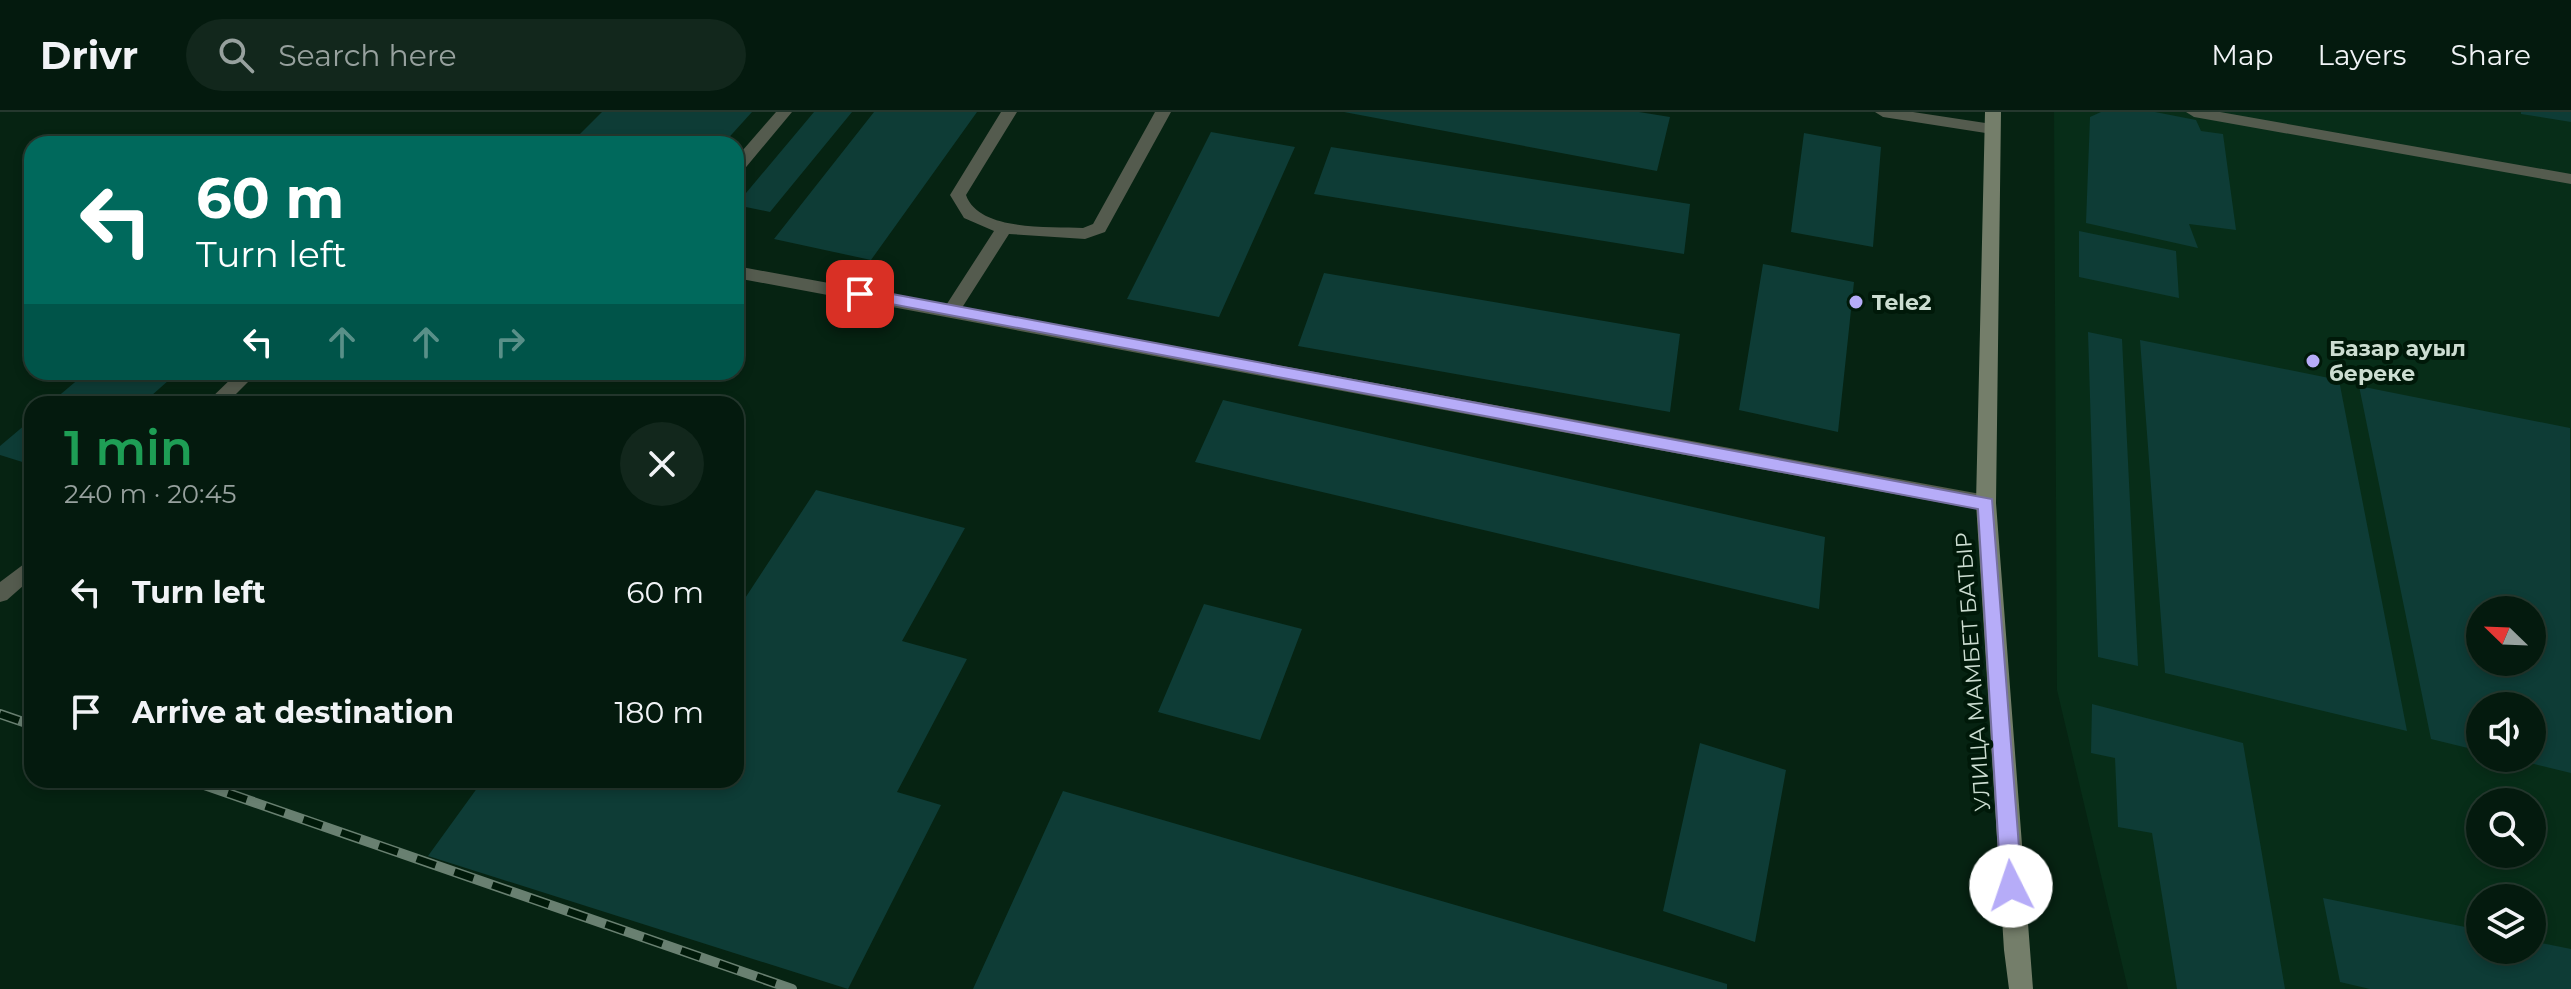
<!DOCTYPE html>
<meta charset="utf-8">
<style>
:root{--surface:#041a0e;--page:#12271c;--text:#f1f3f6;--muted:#97a19e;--line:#25382e}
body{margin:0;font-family:Montserrat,sans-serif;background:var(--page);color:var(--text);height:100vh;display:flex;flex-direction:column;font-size:30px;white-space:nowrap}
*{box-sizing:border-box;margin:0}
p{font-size:26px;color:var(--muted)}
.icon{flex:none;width:44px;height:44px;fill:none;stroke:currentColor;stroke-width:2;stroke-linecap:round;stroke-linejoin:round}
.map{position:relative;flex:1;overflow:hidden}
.sheet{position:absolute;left:24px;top:284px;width:720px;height:392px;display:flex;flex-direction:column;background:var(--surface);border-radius:24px;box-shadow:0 4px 12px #0003,0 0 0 2px var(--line)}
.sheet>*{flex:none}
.top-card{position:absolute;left:24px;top:24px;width:720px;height:244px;border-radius:24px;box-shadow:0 4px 12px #0003,0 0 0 2px var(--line);background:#00695c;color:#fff;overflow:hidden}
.needle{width:52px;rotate:293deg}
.controls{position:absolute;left:2466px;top:484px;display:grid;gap:16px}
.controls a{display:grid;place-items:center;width:80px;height:80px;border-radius:50%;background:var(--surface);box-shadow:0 4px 12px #0003,0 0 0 2px var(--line);font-size:40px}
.pin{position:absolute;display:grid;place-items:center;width:68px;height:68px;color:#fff;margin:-34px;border-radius:16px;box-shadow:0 4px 12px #0006}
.me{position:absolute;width:88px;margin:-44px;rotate:356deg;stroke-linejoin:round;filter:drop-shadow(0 0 6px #0008)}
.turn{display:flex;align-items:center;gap:28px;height:168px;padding:0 40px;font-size:36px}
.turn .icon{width:104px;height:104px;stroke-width:2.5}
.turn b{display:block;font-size:56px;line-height:68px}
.lanes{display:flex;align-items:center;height:76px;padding:0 40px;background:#0003;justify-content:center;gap:40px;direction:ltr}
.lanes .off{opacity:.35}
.round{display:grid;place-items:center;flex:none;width:84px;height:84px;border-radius:42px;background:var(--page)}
.overview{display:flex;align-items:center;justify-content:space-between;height:136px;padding:0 40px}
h1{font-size:48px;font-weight:600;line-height:60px;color:#1e9e55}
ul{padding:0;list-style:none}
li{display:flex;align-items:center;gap:24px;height:120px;padding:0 40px}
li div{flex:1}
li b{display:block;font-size:30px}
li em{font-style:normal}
header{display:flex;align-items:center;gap:48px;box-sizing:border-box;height:112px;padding:0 40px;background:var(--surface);border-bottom:2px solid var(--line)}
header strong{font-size:38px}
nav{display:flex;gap:44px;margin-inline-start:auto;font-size:28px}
.search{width:560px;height:72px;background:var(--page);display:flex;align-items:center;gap:20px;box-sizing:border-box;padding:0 28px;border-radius:44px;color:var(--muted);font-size:30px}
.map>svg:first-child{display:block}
.built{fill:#072d18;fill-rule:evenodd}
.building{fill:#0e3c36;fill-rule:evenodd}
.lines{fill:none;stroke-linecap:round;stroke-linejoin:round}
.lane{fill:#545b4e;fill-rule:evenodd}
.street{fill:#545b4e;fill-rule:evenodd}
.secondary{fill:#747e6a;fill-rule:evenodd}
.rail-casing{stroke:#698071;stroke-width:10}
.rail{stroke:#001909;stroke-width:7;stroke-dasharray:20;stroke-linecap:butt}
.route{fill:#b6acf8;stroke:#7670a1;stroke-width:2}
.poi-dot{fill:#b6acf8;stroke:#001909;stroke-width:3}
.labels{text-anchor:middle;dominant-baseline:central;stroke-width:8;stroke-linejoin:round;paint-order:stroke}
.poi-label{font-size:22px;font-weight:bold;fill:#ccddd1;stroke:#001909;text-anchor:start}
.street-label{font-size:22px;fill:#ccddd1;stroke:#001909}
</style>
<header>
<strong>Drivr</strong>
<div class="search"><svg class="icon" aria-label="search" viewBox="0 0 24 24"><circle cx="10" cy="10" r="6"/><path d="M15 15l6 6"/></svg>Search here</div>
<nav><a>Map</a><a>Layers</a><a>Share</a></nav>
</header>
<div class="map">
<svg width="2571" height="877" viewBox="0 0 2571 877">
<rect width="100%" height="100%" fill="#062312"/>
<path class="built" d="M2054,0H2571V877H2128L2057,578ZM2480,498H2532V550H2480ZM2480,594H2532V646H2480ZM2480,690H2532V742H2480ZM2480,786H2532V838H2480Z"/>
<path class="building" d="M602,0H752L723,32H570Z
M814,0H852L770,100L736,93Z
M874,0H977L871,148L774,127Z
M1344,0H1639L1670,5L1657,59Z
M2101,0H2155L2196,8L2201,19L2223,22L2236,118L2189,112L2198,136L2086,111L2090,5Z
M2521,0H2571V10L2521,2Z
M1211,20L1295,35L1219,205L1127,187Z
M1804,21L1881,35L1873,135L1791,120Z
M1331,35L1690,92L1684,142L1314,82Z
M2079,119L2176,139L2179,186L2079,165Z
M1763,152L1854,170L1838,320L1739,298Z
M1324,161L1680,222L1670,300L1298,234Z
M2088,220L2122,227L2138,554L2098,545Z
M2140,228L2339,268L2407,619L2165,561Z
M87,260H178L142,292H49Z
M2359,274L2570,316L2571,661L2514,647L2532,646V594H2480V639L2431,627ZM2480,498H2532V550H2480Z
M1223,288L1825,425L1819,497L1195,350Z
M32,307V353L0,343V334Z
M816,378L965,416L902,529L967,547L897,680L941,693L848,877L428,744L483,668H736V500Z
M1204,492L1302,517L1260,628L1158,600Z
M2092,592L2243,631L2285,877H2177L2152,721L2118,715L2115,646L2091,641Z
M1700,631L1786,658L1755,830L1663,799Z
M1063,679L1727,872V877H973Z
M2323,786L2480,818V838H2532V829L2571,837V877H2370L2340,870Z"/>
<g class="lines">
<path class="lane" d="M1001,0H1017L966,83C979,120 1050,114 1083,116L1093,112L1155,0H1171L1105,120L1085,127L1009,122L958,202L952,204L943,198L994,119L964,106L950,83Z
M1875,0H1913L1992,12L2000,17L1992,22L1883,5Z
M2186,0H2220L2571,62V72L2194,5Z"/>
<path class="street" d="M776,0H792L742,60L736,61V46Z
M736,154L1986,383L1993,386L1996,391L1993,396L1986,399L736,166Z
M238,260H258L226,292H205Z
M32,446V466L7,488L0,490V470Z"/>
<path class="secondary" d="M1985,0H2001L1996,391L2033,877H2009L2004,838L1976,391Z"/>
<g class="rail-casing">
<path id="rail" d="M0,602L32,613
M190,668L792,877"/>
</g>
<use href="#rail" class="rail"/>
</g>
<path class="route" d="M860,176L1992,387L2022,774L2019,781L2011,784L2004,781L2001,774L1978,397L854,185V178Z"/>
<g class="poi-dot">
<circle cx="1856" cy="190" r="8"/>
<circle cx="2313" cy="249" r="8"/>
</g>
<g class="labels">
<g class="poi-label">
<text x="1872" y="190">Tele2</text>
<text x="2329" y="236">Базар ауыл<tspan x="2329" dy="25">береке</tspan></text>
</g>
<g class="street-label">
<text transform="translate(1973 560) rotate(-94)">УЛИЦА МАМБЕТ БАТЫР</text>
</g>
</g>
</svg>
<div class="controls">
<a><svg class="needle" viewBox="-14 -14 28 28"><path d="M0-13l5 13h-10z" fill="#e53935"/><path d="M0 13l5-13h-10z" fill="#97a19e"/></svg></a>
<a><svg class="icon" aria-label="sound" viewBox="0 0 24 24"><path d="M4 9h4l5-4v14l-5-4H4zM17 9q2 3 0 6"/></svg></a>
<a><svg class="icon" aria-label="search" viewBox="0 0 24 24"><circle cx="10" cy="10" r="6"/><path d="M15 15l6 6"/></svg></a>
<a><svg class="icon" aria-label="layers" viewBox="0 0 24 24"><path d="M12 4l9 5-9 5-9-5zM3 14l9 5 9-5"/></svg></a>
</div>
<div class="pin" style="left:860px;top:182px;background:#d93025"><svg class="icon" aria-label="arrive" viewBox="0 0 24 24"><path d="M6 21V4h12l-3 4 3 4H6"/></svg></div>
<svg class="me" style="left:2011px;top:774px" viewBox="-20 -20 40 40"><circle r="19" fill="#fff"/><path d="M0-13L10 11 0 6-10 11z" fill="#b6acf8"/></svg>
<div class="top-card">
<div class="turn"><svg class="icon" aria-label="left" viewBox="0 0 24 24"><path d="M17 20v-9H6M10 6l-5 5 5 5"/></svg><div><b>60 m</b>Turn left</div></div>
<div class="lanes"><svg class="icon" aria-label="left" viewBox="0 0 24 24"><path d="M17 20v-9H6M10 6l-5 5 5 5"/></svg><svg class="icon off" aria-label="ahead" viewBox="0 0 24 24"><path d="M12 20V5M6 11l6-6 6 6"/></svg><svg class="icon off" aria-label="ahead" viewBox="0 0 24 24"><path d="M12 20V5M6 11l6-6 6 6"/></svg><svg class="icon off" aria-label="right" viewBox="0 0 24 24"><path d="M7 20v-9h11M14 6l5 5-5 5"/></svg></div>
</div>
<section class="sheet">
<div class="overview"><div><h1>1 min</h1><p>240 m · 20:45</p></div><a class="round"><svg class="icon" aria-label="close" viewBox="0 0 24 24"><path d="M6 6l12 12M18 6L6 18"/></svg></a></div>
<ul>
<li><svg class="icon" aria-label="left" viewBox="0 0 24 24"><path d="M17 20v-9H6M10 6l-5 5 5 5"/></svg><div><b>Turn left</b></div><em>60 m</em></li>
<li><svg class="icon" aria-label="arrive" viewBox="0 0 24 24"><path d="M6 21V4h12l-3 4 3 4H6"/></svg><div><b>Arrive at destination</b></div><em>180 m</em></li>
</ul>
</section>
</div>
